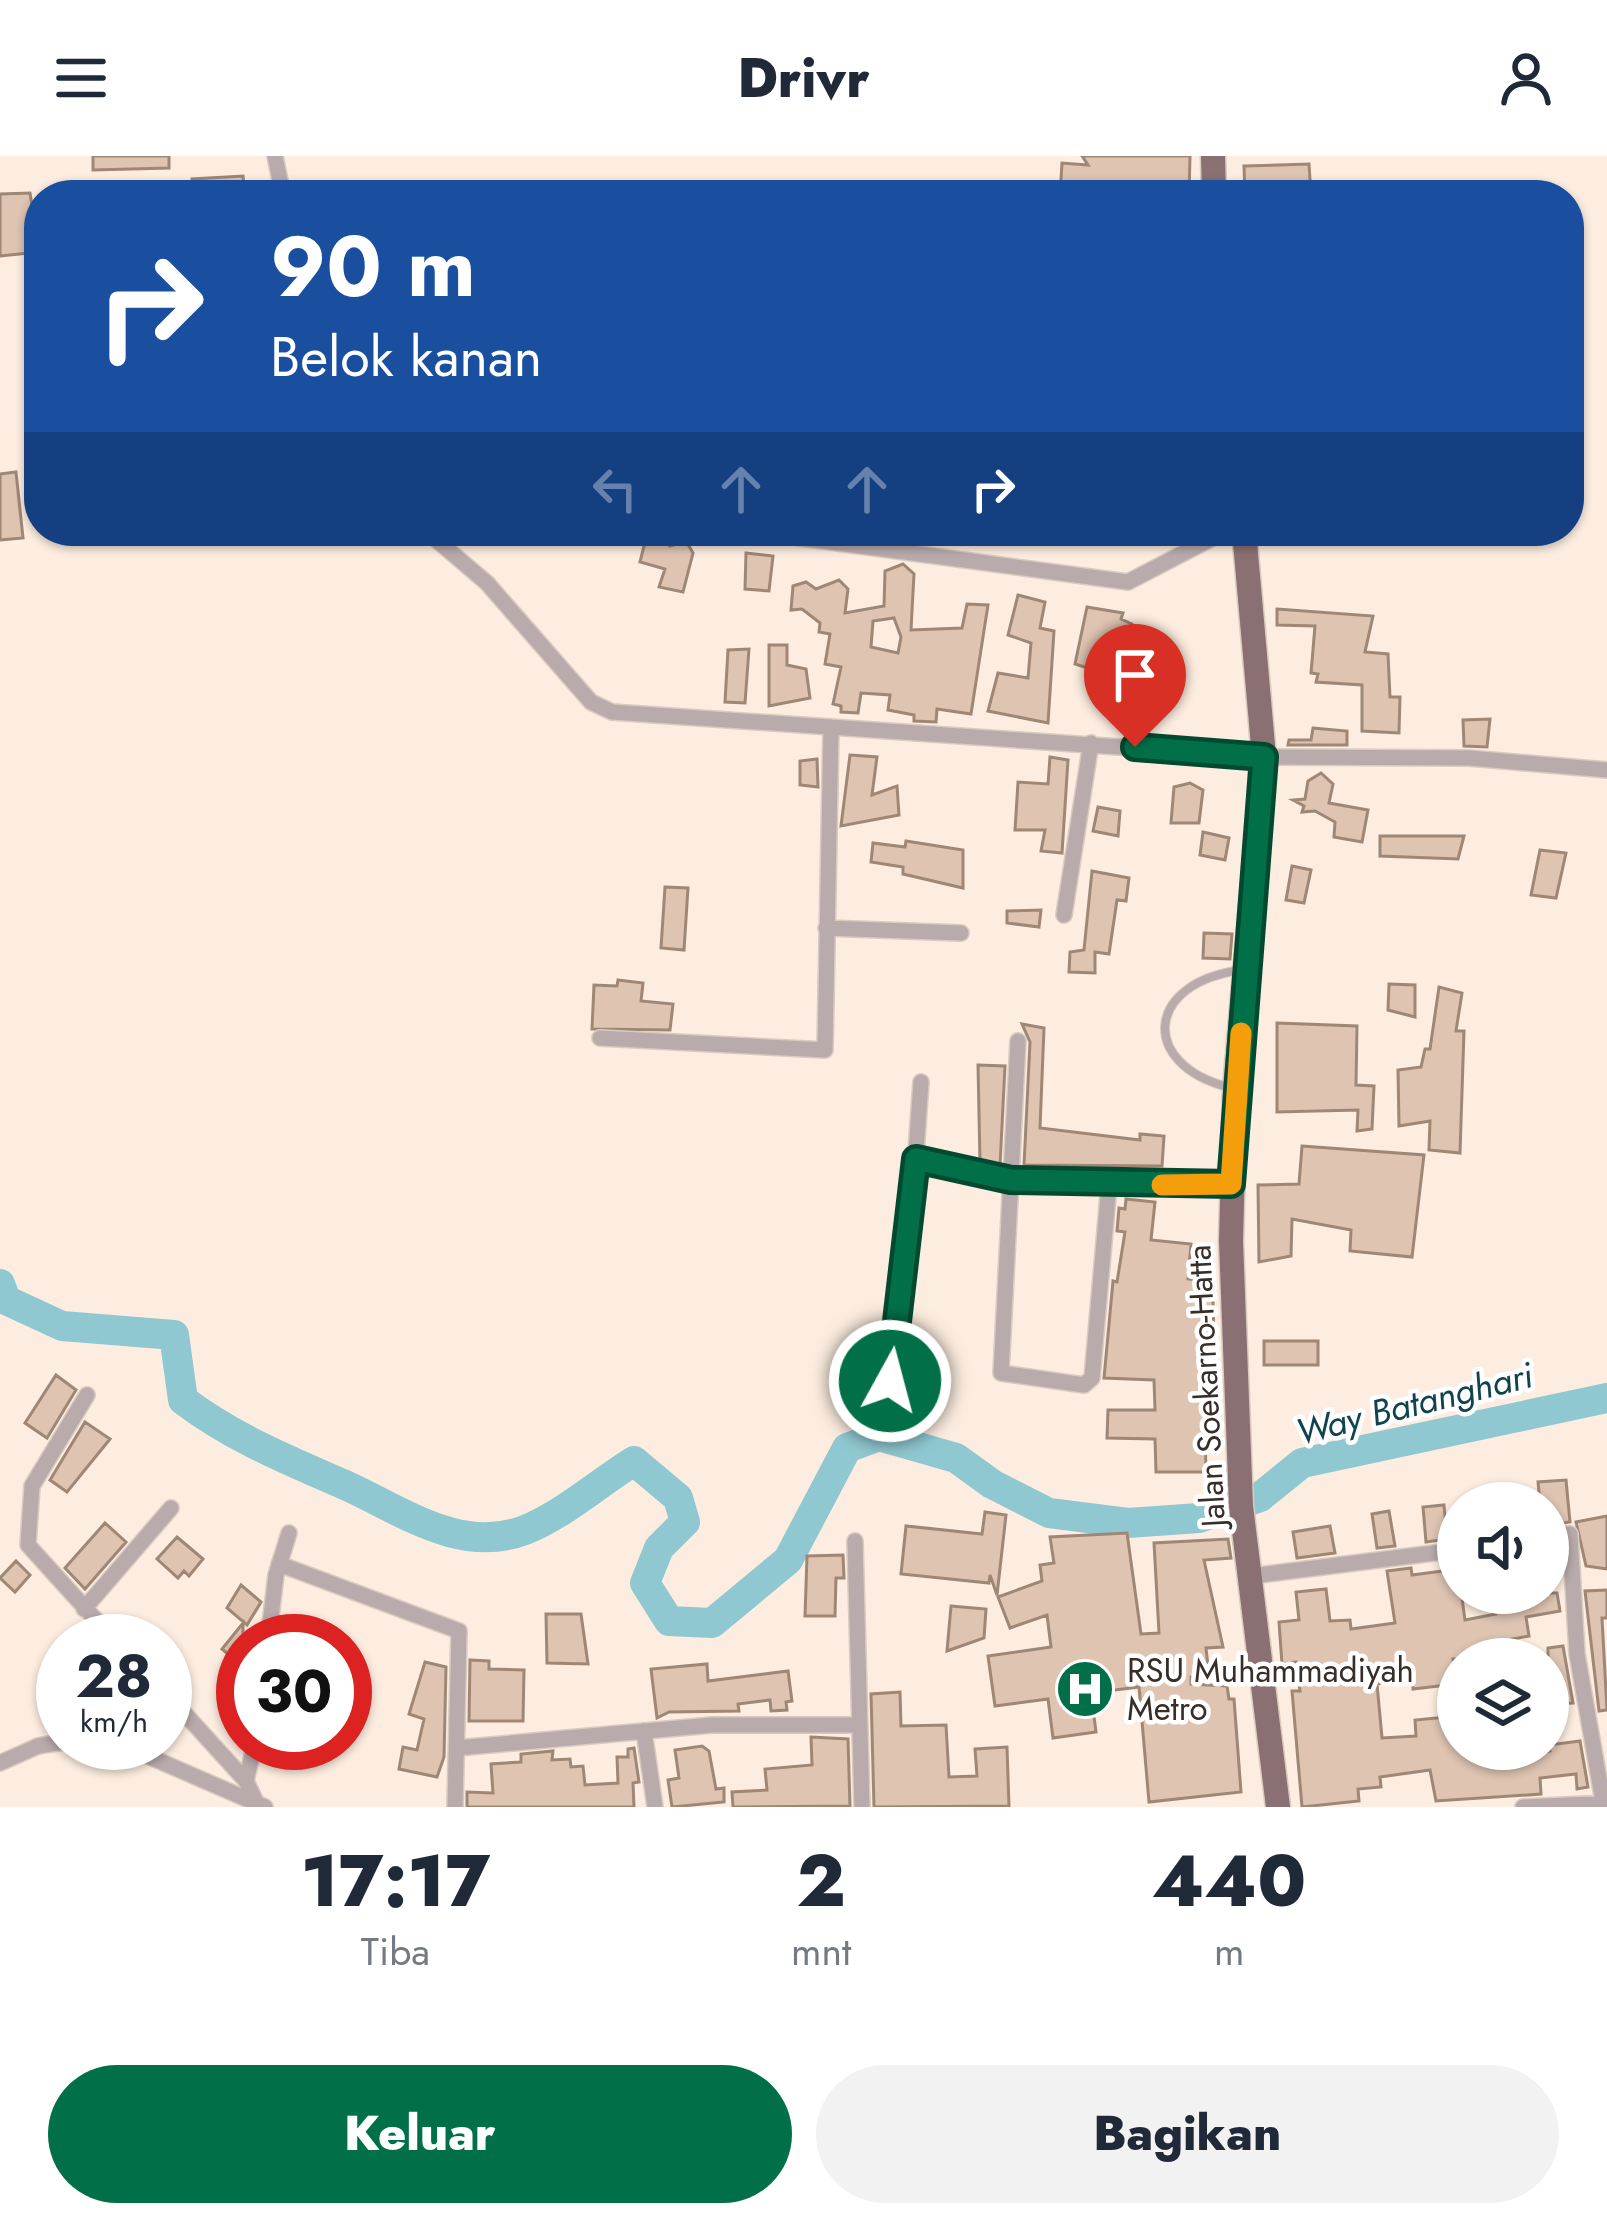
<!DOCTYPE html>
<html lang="id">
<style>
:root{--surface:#fff;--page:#f2f2f3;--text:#1f2937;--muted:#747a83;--accent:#017049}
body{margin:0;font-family:Jost,sans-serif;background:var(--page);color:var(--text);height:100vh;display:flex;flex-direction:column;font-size:45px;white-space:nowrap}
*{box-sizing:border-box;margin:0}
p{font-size:39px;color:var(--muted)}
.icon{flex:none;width:66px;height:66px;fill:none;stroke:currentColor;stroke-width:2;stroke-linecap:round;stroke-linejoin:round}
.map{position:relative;height:1651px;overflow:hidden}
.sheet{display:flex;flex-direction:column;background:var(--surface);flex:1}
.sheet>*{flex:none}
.guide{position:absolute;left:24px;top:24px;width:1560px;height:366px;border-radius:48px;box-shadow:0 3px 9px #0004;background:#1a4fa0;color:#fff;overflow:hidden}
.tools{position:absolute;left:1437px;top:1326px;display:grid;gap:24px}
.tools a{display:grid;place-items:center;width:132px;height:132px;border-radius:50%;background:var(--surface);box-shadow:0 3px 9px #0004;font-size:60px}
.speed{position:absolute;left:36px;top:1458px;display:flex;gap:24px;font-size:60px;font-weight:700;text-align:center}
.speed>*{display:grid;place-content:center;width:156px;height:156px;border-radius:50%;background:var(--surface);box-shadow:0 3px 9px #0004;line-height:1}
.speed small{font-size:30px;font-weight:400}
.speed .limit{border:18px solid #d22;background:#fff;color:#111}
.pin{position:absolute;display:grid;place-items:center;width:102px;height:102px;color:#fff;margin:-123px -51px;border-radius:50% 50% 50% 0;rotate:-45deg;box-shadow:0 0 12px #0007}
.pin .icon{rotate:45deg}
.me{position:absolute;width:132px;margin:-66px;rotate:7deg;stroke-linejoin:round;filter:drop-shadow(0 0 9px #0008)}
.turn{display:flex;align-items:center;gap:42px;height:252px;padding:0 48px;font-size:54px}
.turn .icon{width:156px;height:156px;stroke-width:2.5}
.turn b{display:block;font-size:84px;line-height:102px}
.lanes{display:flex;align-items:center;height:114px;padding:0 48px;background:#0003;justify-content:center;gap:60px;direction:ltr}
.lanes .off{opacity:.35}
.eta{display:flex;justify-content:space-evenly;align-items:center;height:204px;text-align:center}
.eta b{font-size:72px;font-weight:800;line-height:84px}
.action{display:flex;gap:24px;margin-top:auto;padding:24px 48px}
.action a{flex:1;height:138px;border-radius:72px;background:var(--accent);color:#fff;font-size:48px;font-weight:800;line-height:138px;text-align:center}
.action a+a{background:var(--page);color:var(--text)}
header{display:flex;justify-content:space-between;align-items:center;height:156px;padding:0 48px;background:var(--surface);font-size:54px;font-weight:800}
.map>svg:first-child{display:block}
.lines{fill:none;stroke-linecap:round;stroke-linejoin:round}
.river{stroke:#90c8d1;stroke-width:30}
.building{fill:#dec4b1;stroke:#9f8775;stroke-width:3;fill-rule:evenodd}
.service-casing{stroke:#dacbbf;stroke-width:10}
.minor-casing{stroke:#dacbbf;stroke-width:18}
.primary-casing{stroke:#dacbbf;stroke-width:27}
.service{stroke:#b9aaac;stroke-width:8}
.minor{stroke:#b9aaac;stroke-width:15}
.primary{stroke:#8a7073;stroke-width:24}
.route-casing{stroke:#01492f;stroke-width:30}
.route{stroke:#017049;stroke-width:21}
.slow{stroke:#f59e0b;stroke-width:21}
.labels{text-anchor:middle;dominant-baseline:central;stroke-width:9;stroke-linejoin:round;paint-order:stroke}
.street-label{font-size:33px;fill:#382e27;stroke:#fff}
.poi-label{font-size:33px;fill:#382e27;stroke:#fff;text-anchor:start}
.water-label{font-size:36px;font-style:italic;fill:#10434b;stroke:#fff}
</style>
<header><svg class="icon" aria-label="menu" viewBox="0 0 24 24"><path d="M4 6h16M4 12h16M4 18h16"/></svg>Drivr<svg class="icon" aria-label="person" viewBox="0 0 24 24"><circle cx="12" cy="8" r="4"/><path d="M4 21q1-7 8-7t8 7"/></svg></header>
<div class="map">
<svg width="1607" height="1651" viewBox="0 0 1607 1651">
<rect width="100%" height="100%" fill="#fdede0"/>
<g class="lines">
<path class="river" d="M0,1128L6,1144L62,1170L174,1179L183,1244C233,1282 288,1304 345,1329C401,1354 460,1399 525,1374C563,1359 600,1326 634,1305L678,1342L685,1366L659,1392L645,1427L669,1465L712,1467L788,1404L847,1292L879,1280L956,1302L992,1328L1049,1357L1128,1367L1199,1362L1260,1341L1302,1307L1607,1242"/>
</g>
<path class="building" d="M93,0H169V12L93,14Z
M1082,0H1190L1189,39H1060L1062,7L1088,9Z
M1309,8L1311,39H1245L1244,10Z
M243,20L245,39H193L192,23Z
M30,37L39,96L0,100V38Z
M16,316L23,382L0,384V318Z
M658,381L670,390L686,385L693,397L683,436L659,431L665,413L640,406L646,382Z
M746,397L773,400L769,435L745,433Z
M903,408L914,418L911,474L962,472L967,448L988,449L971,558L937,553L936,566L914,565V559L888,554L890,539L861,537L858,557L841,556V550L833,548L841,511L825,508L830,478L819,476L820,467L802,453L791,454L793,430L806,426L816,433L839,424L848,433L845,457L884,450L885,415ZM894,462L901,481L898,497L871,491L873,465Z
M1018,439L1045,446L1040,472L1054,475L1048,567L988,555L998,517L1028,522L1031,487L1008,479Z
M1087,451L1123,457L1121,463L1132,468L1119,522L1075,508Z
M1277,453L1373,460L1365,496L1388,498L1390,541H1400L1399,577L1362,575V529L1316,526L1318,518L1311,517L1315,470L1277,469Z
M769,489H787V509L806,513L810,542L769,550Z
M749,493L745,547L725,546L728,494Z
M1490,563L1487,591L1464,590L1463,564Z
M1313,572L1347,575V589H1288L1289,584H1311Z
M850,599L877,601L872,639L897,630L899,659L841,670Z
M1050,601L1068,604L1062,697L1041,695L1045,674H1015L1018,626L1048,628Z
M817,603L818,631L800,629V605Z
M1321,617L1333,628L1329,647L1368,654L1362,686L1334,681L1335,666L1315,655L1302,656L1304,650L1293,644L1305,643L1308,625Z
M1190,627L1203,634L1199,667H1171L1174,631Z
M1098,651L1120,655L1118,680L1093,675Z
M1203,676L1229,682L1225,704L1200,699Z
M1380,680H1464L1458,703L1380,700Z
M906,685L963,694V732L903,718V711L871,706L873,687L905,691Z
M1540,694L1566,697L1556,742L1531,739Z
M1292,710L1311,714L1304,747L1286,744Z
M1092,715L1129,722L1126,745L1117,744L1109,798L1095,796V817L1069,816L1070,796L1084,794Z
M665,731L688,732L684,794L661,792Z
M1041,754L1039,771L1007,767V755Z
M1204,777L1232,778L1230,803L1203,802Z
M618,824L643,827L641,845L673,848L670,874L592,873L594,829L617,830Z
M1389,828L1415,829V861L1388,854Z
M1439,831L1462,837L1456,875H1464L1460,997L1429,994L1430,965L1399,970L1398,914L1421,911L1425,893H1430Z
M1277,867L1357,870L1356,929L1374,930L1372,973L1357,975L1358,954L1277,956Z
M1022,868L1044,872L1040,972L1140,984V978L1164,980L1162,1010L1024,1009L1030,886Z
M978,909L1005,910L1000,1010L980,1006Z
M1302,990L1424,999L1412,1101L1350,1095L1351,1074L1292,1063L1291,1100L1259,1106L1258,1029L1299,1028Z
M1126,1043L1155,1046L1151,1084L1191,1088L1188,1123L1199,1124L1213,1144L1215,1235H1204L1206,1316H1156L1155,1283L1107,1282L1108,1254H1155L1154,1224L1104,1222L1113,1125L1117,1126L1125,1076L1117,1075L1119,1052L1125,1053Z
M1264,1185H1318V1209H1264Z
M56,1219L76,1234L47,1282L25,1267Z
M85,1266L110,1283L67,1336L50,1324Z
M1566,1324L1570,1366L1548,1369V1347H1540L1538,1326Z
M1444,1349L1447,1383L1426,1386L1423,1351Z
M1389,1355L1395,1390L1377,1392L1372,1358Z
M985,1356L1006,1359L997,1439L990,1419L989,1427L901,1418L906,1370L982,1378Z
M1607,1360V1413L1586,1410L1576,1366Z
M105,1367L126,1386L85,1433L65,1412Z
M1330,1370L1335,1397L1297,1402L1293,1376Z
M1127,1377L1141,1478L1159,1477L1154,1387L1228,1383L1231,1402L1204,1404L1223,1491L1206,1492L1209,1519L1191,1521V1528L1227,1530L1229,1543H1234L1241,1636L1149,1646L1139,1531L1091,1537L1096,1576L1053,1582L1048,1543L995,1550L988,1500L1051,1491L1047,1459L1010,1472L998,1441L1042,1425L1040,1409L1054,1407L1050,1381Z
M177,1381L203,1403L189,1420L184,1415L178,1422L157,1403Z
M843,1399L844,1422H836L835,1460H805L807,1400Z
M16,1405L30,1419L15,1436L0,1422Z
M1411,1412L1412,1419L1458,1413L1465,1464L1496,1458L1495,1437H1557L1560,1455L1526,1461L1529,1480L1508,1484L1513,1503H1453L1456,1528L1413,1533L1412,1523L1377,1528L1382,1582L1416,1580L1415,1564L1458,1560V1593L1536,1598L1550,1595L1549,1589L1580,1585L1588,1631L1577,1633L1576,1618L1540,1622L1541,1638L1436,1645L1430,1614L1380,1621L1381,1631L1358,1633L1359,1645L1302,1651L1292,1535H1300L1296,1506L1282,1508L1279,1466L1299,1464L1296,1436L1326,1433L1330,1465L1350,1464L1351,1473L1395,1467L1387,1415Z
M241,1429L261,1446L247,1469L227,1452Z
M1607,1434V1462H1602L1607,1554L1599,1555L1585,1435Z
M951,1450L986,1453L984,1482L947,1495Z
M546,1458H581L588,1508L547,1507Z
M243,1467V1511L222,1493Z
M1563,1490L1573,1547L1548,1548V1492Z
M470,1504L489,1505V1513L524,1514L523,1565H469Z
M425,1506L446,1511L444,1601L437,1621L399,1613L403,1591L417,1594L424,1563L409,1558Z
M707,1508L708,1525L788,1515L792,1545L786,1546L787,1554L771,1555L770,1544L738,1548L739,1555L669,1556L657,1562L651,1513Z
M900,1536L901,1570L946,1569L949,1621L977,1620L975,1593L1007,1591L1009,1650L874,1651L871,1538Z
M811,1581L848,1583L850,1650L733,1651L732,1636L767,1634L765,1613L812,1609Z
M702,1590L709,1595L716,1633L724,1632V1646L672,1651L668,1624L679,1622L675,1594Z
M634,1592L639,1626L633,1627L634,1651H467V1636L493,1637L491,1608L521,1606V1598L553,1595L552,1604L570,1603L571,1611L583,1610L585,1629L618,1627L617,1601H628V1593Z"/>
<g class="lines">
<g class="service-casing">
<path id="service" d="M1228,931C1139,908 1145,826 1242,814"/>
</g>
<g class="minor-casing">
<path id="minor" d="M275,0L283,39
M426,375L487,427L591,546L612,556L1264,601L1469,602L1607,614
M748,375L1128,426L1226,375
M1064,759L1091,587
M826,772L961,777
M600,882L825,894L831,571
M1018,885L1001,1217L1084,1229L1092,1222L1109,1029
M916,1003L1011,1025L1231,1028
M890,1225L911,1067L921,926
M87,1239L32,1330L28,1389L115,1485
M1548,1381L1570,1378L1577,1498L1604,1651
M855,1385L862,1651
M279,1408L459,1475L455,1651
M1251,1420L1458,1394
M84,1453L171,1352
M268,1485L276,1419L289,1377
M165,1536L246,1625L257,1648
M644,1575L655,1651
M118,1587L265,1651
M457,1592L712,1569H857
M0,1607L38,1590L63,1586
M246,1625L255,1587
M1523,1651L1607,1647"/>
</g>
<g class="primary-casing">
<path id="primary" d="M1213,0L1214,39
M1244,375L1264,601L1235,932L1231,1085L1241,1350L1278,1651"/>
</g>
<use href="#service" class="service"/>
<use href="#minor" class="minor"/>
<use href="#primary" class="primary"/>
</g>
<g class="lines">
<g class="route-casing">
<path id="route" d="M890,1225L916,1003L1011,1024L1231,1028L1264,601L1135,591"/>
</g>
<use href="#route" class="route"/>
<path class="slow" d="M1162,1029L1231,1028L1241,877"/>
</g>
<defs>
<g id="hospital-disc" transform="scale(3)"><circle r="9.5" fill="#017049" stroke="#fff"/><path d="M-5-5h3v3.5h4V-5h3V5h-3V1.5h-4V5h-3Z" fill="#fff"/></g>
</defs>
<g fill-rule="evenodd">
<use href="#hospital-disc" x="1085" y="1533"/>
</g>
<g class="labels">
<g class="street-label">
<text transform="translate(1206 1230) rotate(-93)">Jalan Soekarno-Hatta</text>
</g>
<g class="poi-label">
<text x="1127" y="1514">RSU Muhammadiyah<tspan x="1127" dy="38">Metro</tspan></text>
</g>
<g class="water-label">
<text transform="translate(1414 1247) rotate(-14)">Way Batanghari</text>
</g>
</g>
</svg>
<div class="tools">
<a><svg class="icon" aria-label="sound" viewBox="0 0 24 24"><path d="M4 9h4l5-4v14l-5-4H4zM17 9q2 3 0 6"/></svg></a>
<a><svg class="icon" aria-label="layers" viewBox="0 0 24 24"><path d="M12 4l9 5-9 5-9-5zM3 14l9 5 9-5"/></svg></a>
</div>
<div class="speed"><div>28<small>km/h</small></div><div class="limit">30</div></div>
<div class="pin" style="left:1135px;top:591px;background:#d93025"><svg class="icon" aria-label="arrive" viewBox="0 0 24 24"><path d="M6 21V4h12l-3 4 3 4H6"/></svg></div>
<svg class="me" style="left:890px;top:1225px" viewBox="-20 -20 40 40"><circle r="17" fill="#017049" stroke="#fff" stroke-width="3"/><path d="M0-11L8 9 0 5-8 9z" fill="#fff"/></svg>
<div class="guide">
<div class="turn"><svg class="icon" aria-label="right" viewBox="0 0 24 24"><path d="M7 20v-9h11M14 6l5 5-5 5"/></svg><div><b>90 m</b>Belok kanan</div></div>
<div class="lanes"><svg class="icon off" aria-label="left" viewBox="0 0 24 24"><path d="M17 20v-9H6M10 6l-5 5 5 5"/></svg><svg class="icon off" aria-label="ahead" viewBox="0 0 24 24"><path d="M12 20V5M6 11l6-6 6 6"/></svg><svg class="icon off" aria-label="ahead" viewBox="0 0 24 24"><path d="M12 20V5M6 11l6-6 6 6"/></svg><svg class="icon" aria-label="right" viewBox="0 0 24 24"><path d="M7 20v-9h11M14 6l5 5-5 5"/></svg></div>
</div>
</div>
<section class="sheet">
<div class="eta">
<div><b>17:17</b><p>Tiba</p></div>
<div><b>2</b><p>mnt</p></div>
<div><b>440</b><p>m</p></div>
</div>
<div class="action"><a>Keluar</a><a>Bagikan</a></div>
</section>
